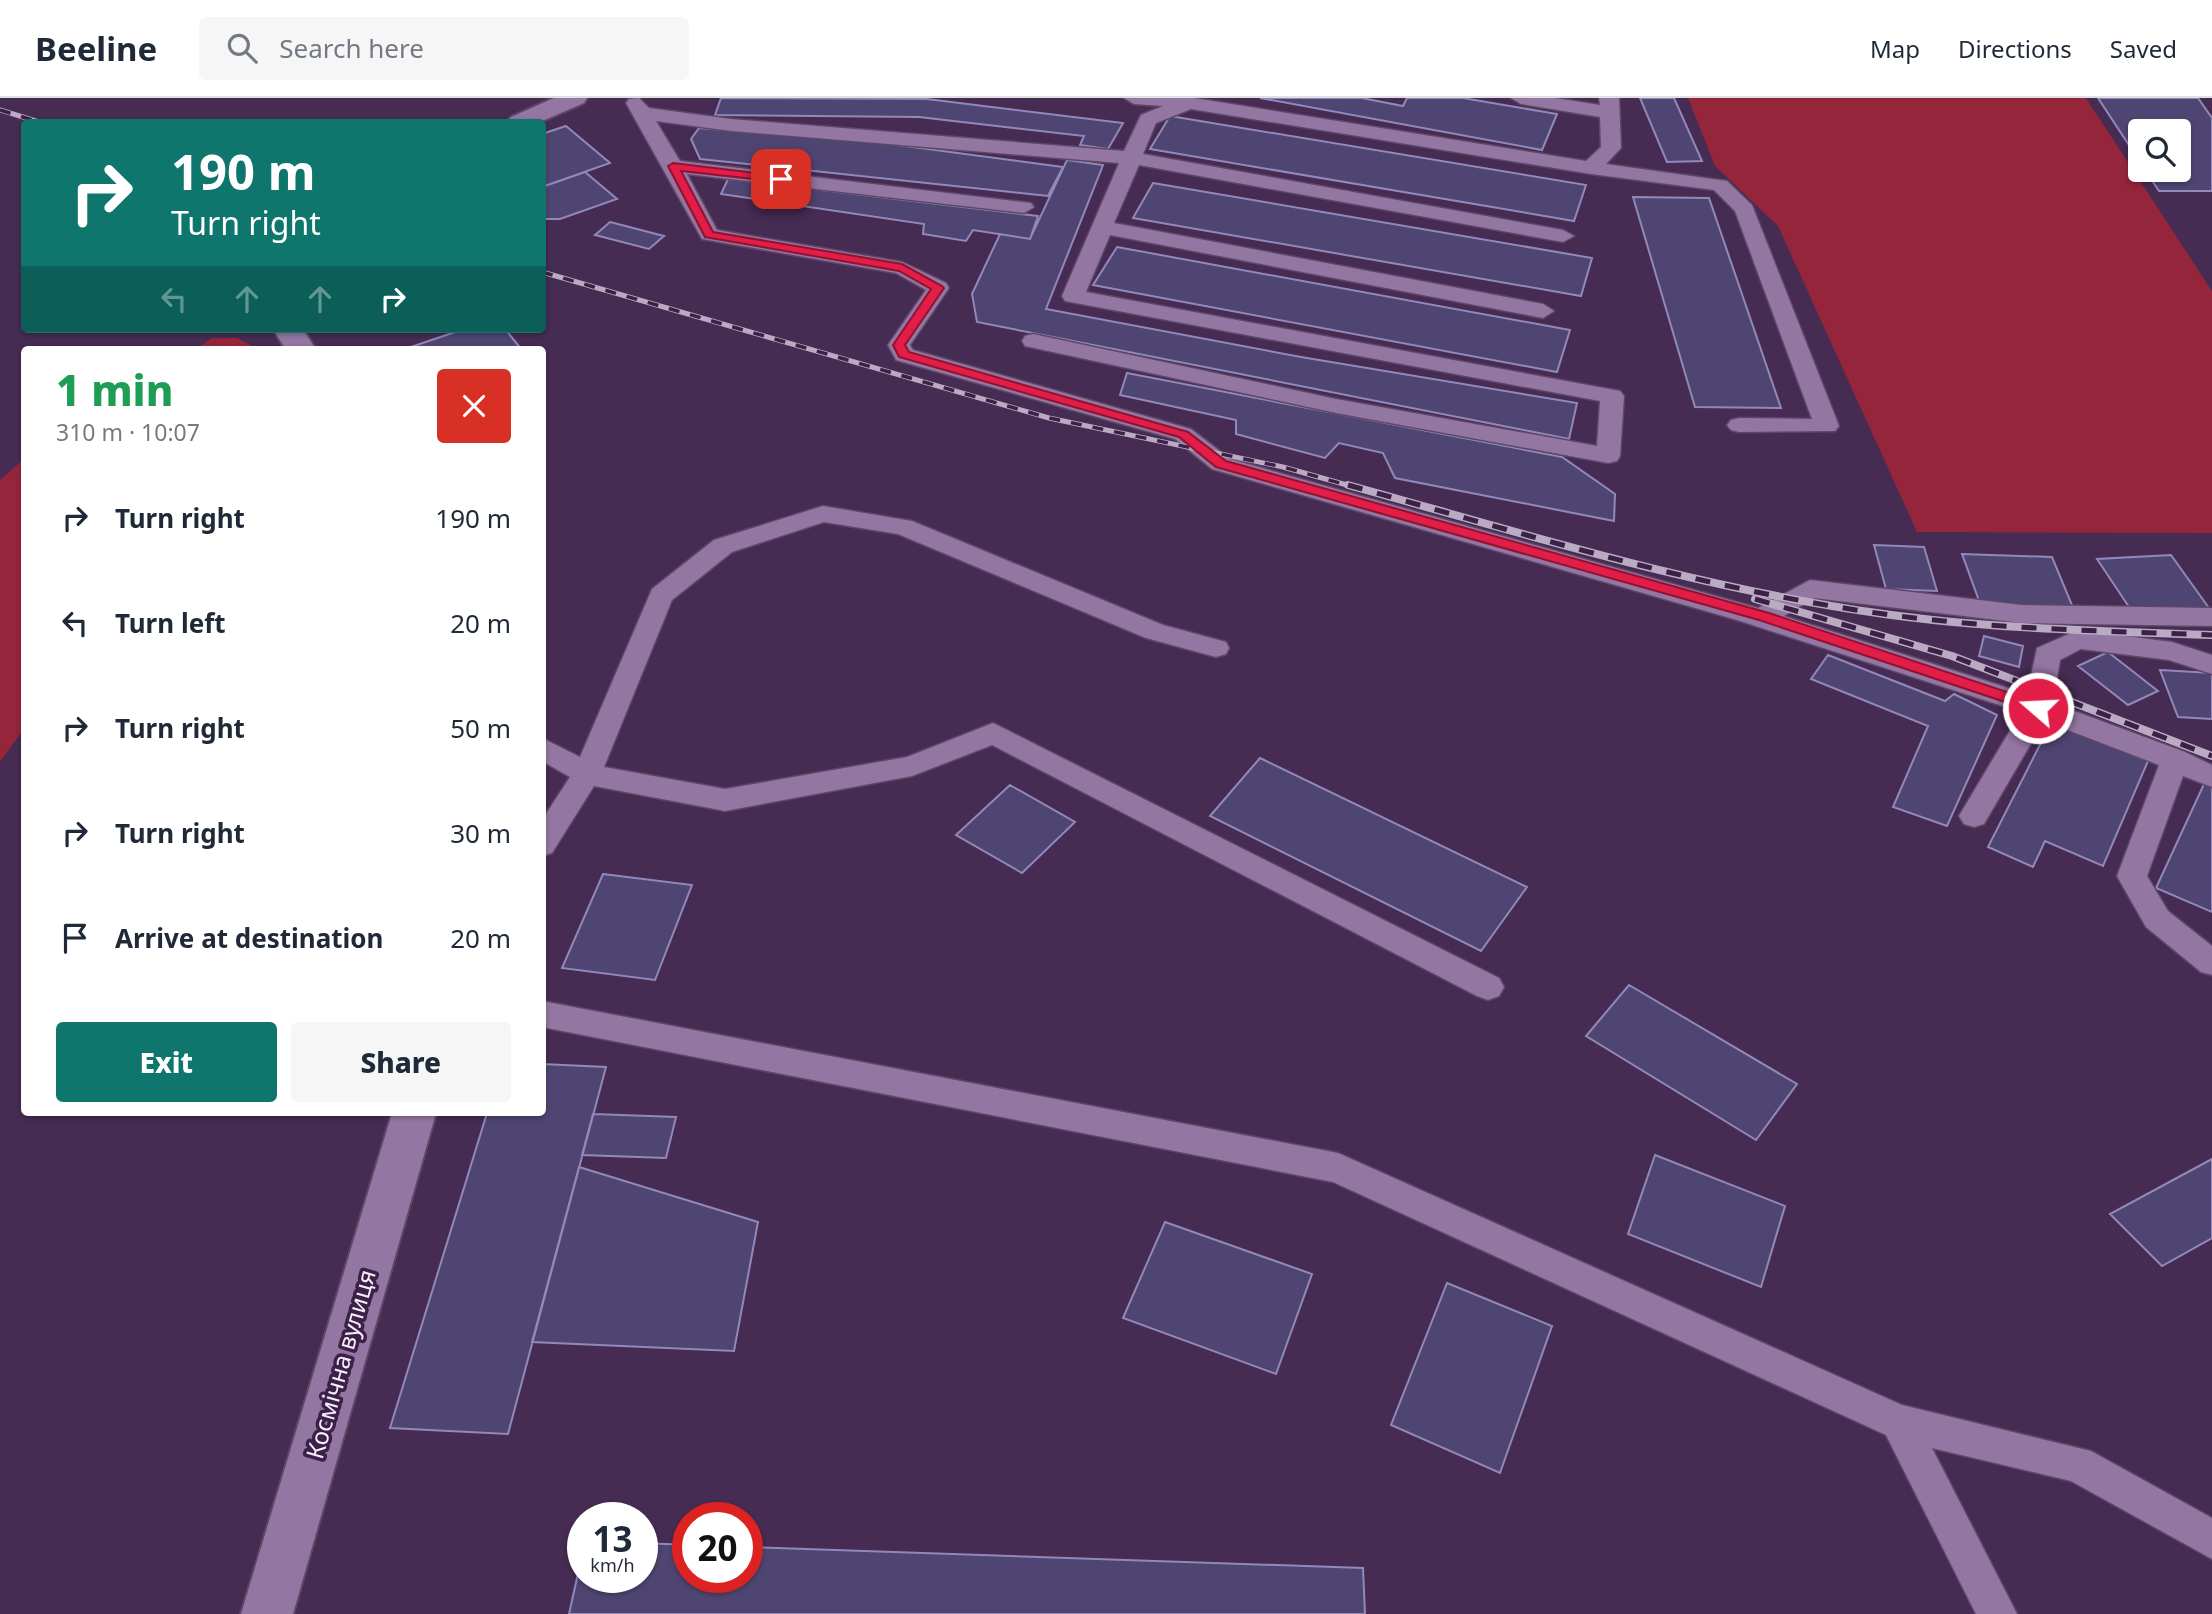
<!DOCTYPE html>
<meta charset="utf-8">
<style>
:root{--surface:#fff;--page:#f6f6f7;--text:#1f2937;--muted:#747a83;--line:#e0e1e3;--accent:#0f766e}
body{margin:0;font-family:"Noto Sans",sans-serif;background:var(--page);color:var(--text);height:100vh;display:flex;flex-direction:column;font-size:26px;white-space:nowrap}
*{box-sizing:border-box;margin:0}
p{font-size:23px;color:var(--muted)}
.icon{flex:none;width:38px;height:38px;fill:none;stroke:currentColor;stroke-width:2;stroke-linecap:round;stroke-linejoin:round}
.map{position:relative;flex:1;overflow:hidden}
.side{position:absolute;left:21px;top:248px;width:525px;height:770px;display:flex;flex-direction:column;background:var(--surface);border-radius:7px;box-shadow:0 2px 5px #0004}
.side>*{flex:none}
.banner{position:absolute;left:21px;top:21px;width:525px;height:214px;border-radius:7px;box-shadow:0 2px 5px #0004;background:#0f766e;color:#fff;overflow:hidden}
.tools{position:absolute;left:2128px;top:21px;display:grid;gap:14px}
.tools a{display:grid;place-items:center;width:63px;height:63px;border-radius:7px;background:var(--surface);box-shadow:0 2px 5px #0004;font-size:35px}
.speed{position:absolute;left:567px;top:1404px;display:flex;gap:14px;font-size:35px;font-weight:700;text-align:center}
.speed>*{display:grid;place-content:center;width:91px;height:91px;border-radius:50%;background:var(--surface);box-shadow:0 2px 5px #0004;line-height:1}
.speed small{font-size:18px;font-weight:400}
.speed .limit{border:10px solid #d22;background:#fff;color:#111}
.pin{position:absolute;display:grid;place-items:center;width:60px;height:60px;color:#fff;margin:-30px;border-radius:14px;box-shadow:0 4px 10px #0006}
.me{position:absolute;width:77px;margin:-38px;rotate:289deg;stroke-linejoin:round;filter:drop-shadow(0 0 5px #0008)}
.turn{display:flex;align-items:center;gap:24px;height:147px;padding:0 35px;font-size:32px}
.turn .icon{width:91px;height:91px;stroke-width:2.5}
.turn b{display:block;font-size:49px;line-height:60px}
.lanes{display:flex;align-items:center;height:66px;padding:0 35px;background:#0003;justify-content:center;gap:35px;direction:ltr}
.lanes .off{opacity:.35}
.round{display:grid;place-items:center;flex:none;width:74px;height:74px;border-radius:7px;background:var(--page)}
.headline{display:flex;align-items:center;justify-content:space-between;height:119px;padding:0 35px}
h1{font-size:42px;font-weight:800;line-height:52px;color:#1e9e55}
.primary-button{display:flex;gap:14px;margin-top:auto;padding:14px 35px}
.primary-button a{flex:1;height:80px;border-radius:7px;background:var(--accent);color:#fff;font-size:28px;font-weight:800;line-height:80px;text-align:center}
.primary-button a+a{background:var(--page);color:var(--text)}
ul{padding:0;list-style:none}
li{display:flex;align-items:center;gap:21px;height:105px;padding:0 35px}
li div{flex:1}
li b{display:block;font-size:26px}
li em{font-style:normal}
header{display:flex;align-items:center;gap:42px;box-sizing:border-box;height:98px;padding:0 35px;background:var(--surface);border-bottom:2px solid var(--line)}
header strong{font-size:33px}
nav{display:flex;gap:38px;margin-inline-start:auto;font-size:24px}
.search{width:490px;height:63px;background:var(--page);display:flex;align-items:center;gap:18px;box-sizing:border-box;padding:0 24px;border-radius:7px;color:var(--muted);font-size:26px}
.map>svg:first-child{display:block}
.green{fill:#94253b}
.building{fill:#4f4572;stroke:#9288ba;stroke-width:2}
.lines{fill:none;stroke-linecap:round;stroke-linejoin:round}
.service-casing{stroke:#5d4766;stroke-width:3}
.minor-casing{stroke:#5d4766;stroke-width:4}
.service{fill:#9476a3;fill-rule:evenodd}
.minor{fill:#9476a3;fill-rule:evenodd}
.rail-far1-casing{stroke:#baaac2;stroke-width:5}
.rail-casing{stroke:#baaac2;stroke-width:8}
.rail-far1{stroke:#3b2148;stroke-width:3.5;stroke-dasharray:11;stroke-linecap:butt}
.rail{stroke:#3b2148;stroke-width:5;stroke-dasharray:15;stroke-linecap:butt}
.route{fill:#e11d48;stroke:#92132f;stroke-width:2}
.labels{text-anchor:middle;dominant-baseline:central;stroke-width:7;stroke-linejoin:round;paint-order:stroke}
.near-street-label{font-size:24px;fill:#f7edfc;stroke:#3b2148}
</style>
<header>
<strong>Beeline</strong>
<div class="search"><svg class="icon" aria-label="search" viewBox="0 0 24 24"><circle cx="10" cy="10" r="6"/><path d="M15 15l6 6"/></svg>Search here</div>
<nav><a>Map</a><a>Directions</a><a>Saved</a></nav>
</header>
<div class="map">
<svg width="2212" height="1516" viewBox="0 0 2212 1516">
<rect width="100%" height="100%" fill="#462b53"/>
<path class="green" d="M1688,0H2086L2212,193V435L1917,434L1778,128L1715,68Z
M212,240H237L252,248L253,252H195Z
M24,361V631L0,664V382Z"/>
<path class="building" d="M721,0L927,1L1123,25L1108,51L1080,47L1084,38L919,19L715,17Z
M1260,0H1362L1403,8L1407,0H1463L1557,16L1542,52Z
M1640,0H1674L1702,63L1667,64Z
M2098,0H2198L2212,20V93H2159L2145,72H2179V33H2140V64Z
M1170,18L1586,87L1574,123L1150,51Z
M566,28L610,65L542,89V36Z
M699,30L875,44L1063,69L1048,98L700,61L691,41Z
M1067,62L1103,67L1046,211L1301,259L1577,305L1569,341L977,224L972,196L1000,136L1030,141Z
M585,74L617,101L560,121H542V89Z
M728,81L1038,118L1030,141L973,132L966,143L923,136L924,126L721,96Z
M1153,85L1592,160L1581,198L1133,120Z
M1633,99L1709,100L1781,310L1695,309Z
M610,124L664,138L649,151L595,137Z
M1117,149L1570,232L1557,274L1093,187Z
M464,231H505L522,252H402Z
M1127,275L1562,359L1615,396L1614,423L1395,380L1383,355L1339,345L1325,360L1236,336V322L1120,297Z
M1874,447L1924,449L1937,493L1886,491Z
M1962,456L2052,459L2074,512L1981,508Z
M2171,457L2209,510L2133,515L2097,461Z
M1984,538L2023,548L2019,569L1979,558Z
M2108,554L2158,593L2128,607L2078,568Z
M1828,557L1945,603L1954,596L1997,617L1947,728L1893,709L1928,628L1811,581Z
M2160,572L2212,575V621L2178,619Z
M2051,625L2148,663L2103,768L2045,743L2033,769L1988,749Z
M1260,660L1527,789L1481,853L1210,718Z
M2204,686L2212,689V814L2156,790Z
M1010,687L1075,724L1022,775L956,737Z
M603,776L692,787L655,882L562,870Z
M1629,887L1797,986L1756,1042L1586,938Z
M542,966L606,969L508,1336L390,1330L487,1015H542Z
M593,1016L676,1019L666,1060L582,1057Z
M1655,1057L1785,1108L1761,1189L1628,1136Z
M2212,1061V1140L2162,1168L2110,1116Z
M579,1069L758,1124L734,1253L532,1244Z
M1165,1124L1312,1176L1276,1276L1123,1220Z
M1447,1185L1552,1228L1500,1375L1391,1327Z
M642,1445L688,1447V1479H747V1449L1363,1470L1365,1516H569L583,1453V1479H642Z"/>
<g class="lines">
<g class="service-casing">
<path id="service" d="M639,0L649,10L731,21L1124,53L1141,17L1163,8L1134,6L1124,0H1194L1586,63L1601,49L1600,19L1521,6L1511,0H1555L1600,7L1599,0H1619L1621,50L1606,66L1727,83L1752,107L1839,328L1835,333L1739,334L1731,332L1727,327L1731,322L1739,320L1812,321L1735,113L1714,92L1591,76L1191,11L1156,25L1143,56L1563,132L1574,138L1563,144L1139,67L1114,125L1543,206L1554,213L1543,220L1110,137L1086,194L1620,293L1624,298L1620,358L1617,363L1608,365L1336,315L1025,248L1022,243L1025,238L1033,236L1336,301L1597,348L1600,303L1065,203L1062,198L1119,65L731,33L656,23L680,63L1031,105L1034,109L1024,115L687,76L717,132L902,164L946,185L949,190L910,247L913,252L1191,331L1230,361L1758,510L1810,482L2022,507L2212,510V528L2022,525L1814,500L1784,518L2027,596L2037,550L2078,532L2172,544L2212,557V576L2169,562L2081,551L2060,562L2053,605L2185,654L2212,667V689L2183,678L2147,778L2168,813L2212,848V877L2201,874L2146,829L2117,778L2159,667L2044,623L1984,726L1974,729L1964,726L1959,718L2021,614L1737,522L1212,371L1175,341L896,262L888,247L926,192L896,175L702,141L626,5L629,1Z
M823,408L912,423L1163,527L1226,544L1229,550L1226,556L1216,559L1146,540L898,436L824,424L732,454L672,502L604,669L725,691L907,659L993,625L1499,880L1504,889L1499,898L1488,902L1477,898L992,647L912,678L725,713L594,688L552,755L542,758V722L570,679L542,663V640L580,659L652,491L714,442Z
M542,903L1338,1055L1902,1307L2091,1353L2212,1420V1461L2071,1383L1932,1350L2017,1516H1976L1886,1337L1333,1084L542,929Z"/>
</g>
<g class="minor-casing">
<path id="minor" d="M554,0H587L584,5L540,24H507L511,19Z
M273,231H303L316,252H286Z
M392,1015H436L293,1516H241Z"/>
</g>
<use href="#service" class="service"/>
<use href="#minor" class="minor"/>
<g class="rail-far1-casing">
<path id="rail-far1" d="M0,12L39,24
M542,174L1049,320L1283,369L1354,389"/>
</g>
<g class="rail-casing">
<path id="rail" d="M1348,387C1525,436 1701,491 1884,516C1992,531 2103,533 2212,537
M1755,501L1952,558L2212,658"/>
</g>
<use href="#rail-far1" class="rail-far1"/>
<use href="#rail" class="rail"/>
</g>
<path class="route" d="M673,65L781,78L787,81L781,84L681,73L713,134L902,166L942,188L944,190L905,247L909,254L1188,334L1226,363L1769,515L2043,606L2046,610L2038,615L1759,522L1216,369L1179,339L899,259L893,247L931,191L899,173L705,139L668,68Z"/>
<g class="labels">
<g class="near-street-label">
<text transform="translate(340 1266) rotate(-74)">Космічна вулиця</text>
</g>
</g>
</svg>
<div class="tools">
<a><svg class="icon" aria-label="search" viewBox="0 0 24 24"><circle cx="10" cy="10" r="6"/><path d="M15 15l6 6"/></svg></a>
</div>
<div class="speed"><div>13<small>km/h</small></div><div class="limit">20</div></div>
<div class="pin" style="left:781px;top:81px;background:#d93025"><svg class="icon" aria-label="arrive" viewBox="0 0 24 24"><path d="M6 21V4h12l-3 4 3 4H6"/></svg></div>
<svg class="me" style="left:2038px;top:610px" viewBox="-20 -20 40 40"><circle r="17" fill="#e11d48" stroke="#fff" stroke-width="3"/><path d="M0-11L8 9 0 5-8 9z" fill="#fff"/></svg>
<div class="banner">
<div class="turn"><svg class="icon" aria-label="right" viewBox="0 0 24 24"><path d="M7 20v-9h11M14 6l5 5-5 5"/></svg><div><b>190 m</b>Turn right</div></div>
<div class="lanes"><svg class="icon off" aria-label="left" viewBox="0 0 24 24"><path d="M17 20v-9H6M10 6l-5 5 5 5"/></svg><svg class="icon off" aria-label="ahead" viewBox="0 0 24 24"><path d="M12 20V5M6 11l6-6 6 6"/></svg><svg class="icon off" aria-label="ahead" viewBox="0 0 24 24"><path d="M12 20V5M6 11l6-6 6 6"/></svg><svg class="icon" aria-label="right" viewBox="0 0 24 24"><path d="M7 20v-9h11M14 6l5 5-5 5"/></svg></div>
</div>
<section class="side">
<div class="headline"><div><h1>1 min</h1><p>310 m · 10:07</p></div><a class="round" style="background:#d93025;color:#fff"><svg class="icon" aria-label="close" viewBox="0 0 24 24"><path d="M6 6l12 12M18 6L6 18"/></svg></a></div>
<ul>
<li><svg class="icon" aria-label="right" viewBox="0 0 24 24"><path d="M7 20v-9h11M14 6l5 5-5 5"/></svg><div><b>Turn right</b></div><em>190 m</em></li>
<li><svg class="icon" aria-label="left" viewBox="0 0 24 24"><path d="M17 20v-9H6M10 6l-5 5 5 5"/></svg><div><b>Turn left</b></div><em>20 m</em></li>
<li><svg class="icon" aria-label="right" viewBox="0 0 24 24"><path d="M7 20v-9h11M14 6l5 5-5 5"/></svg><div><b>Turn right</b></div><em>50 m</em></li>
<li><svg class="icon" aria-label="right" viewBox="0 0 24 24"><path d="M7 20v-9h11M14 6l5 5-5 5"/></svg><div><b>Turn right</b></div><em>30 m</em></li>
<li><svg class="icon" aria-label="arrive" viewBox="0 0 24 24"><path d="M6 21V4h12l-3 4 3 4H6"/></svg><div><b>Arrive at destination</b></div><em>20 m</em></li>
</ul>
<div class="primary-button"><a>Exit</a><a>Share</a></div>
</section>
</div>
